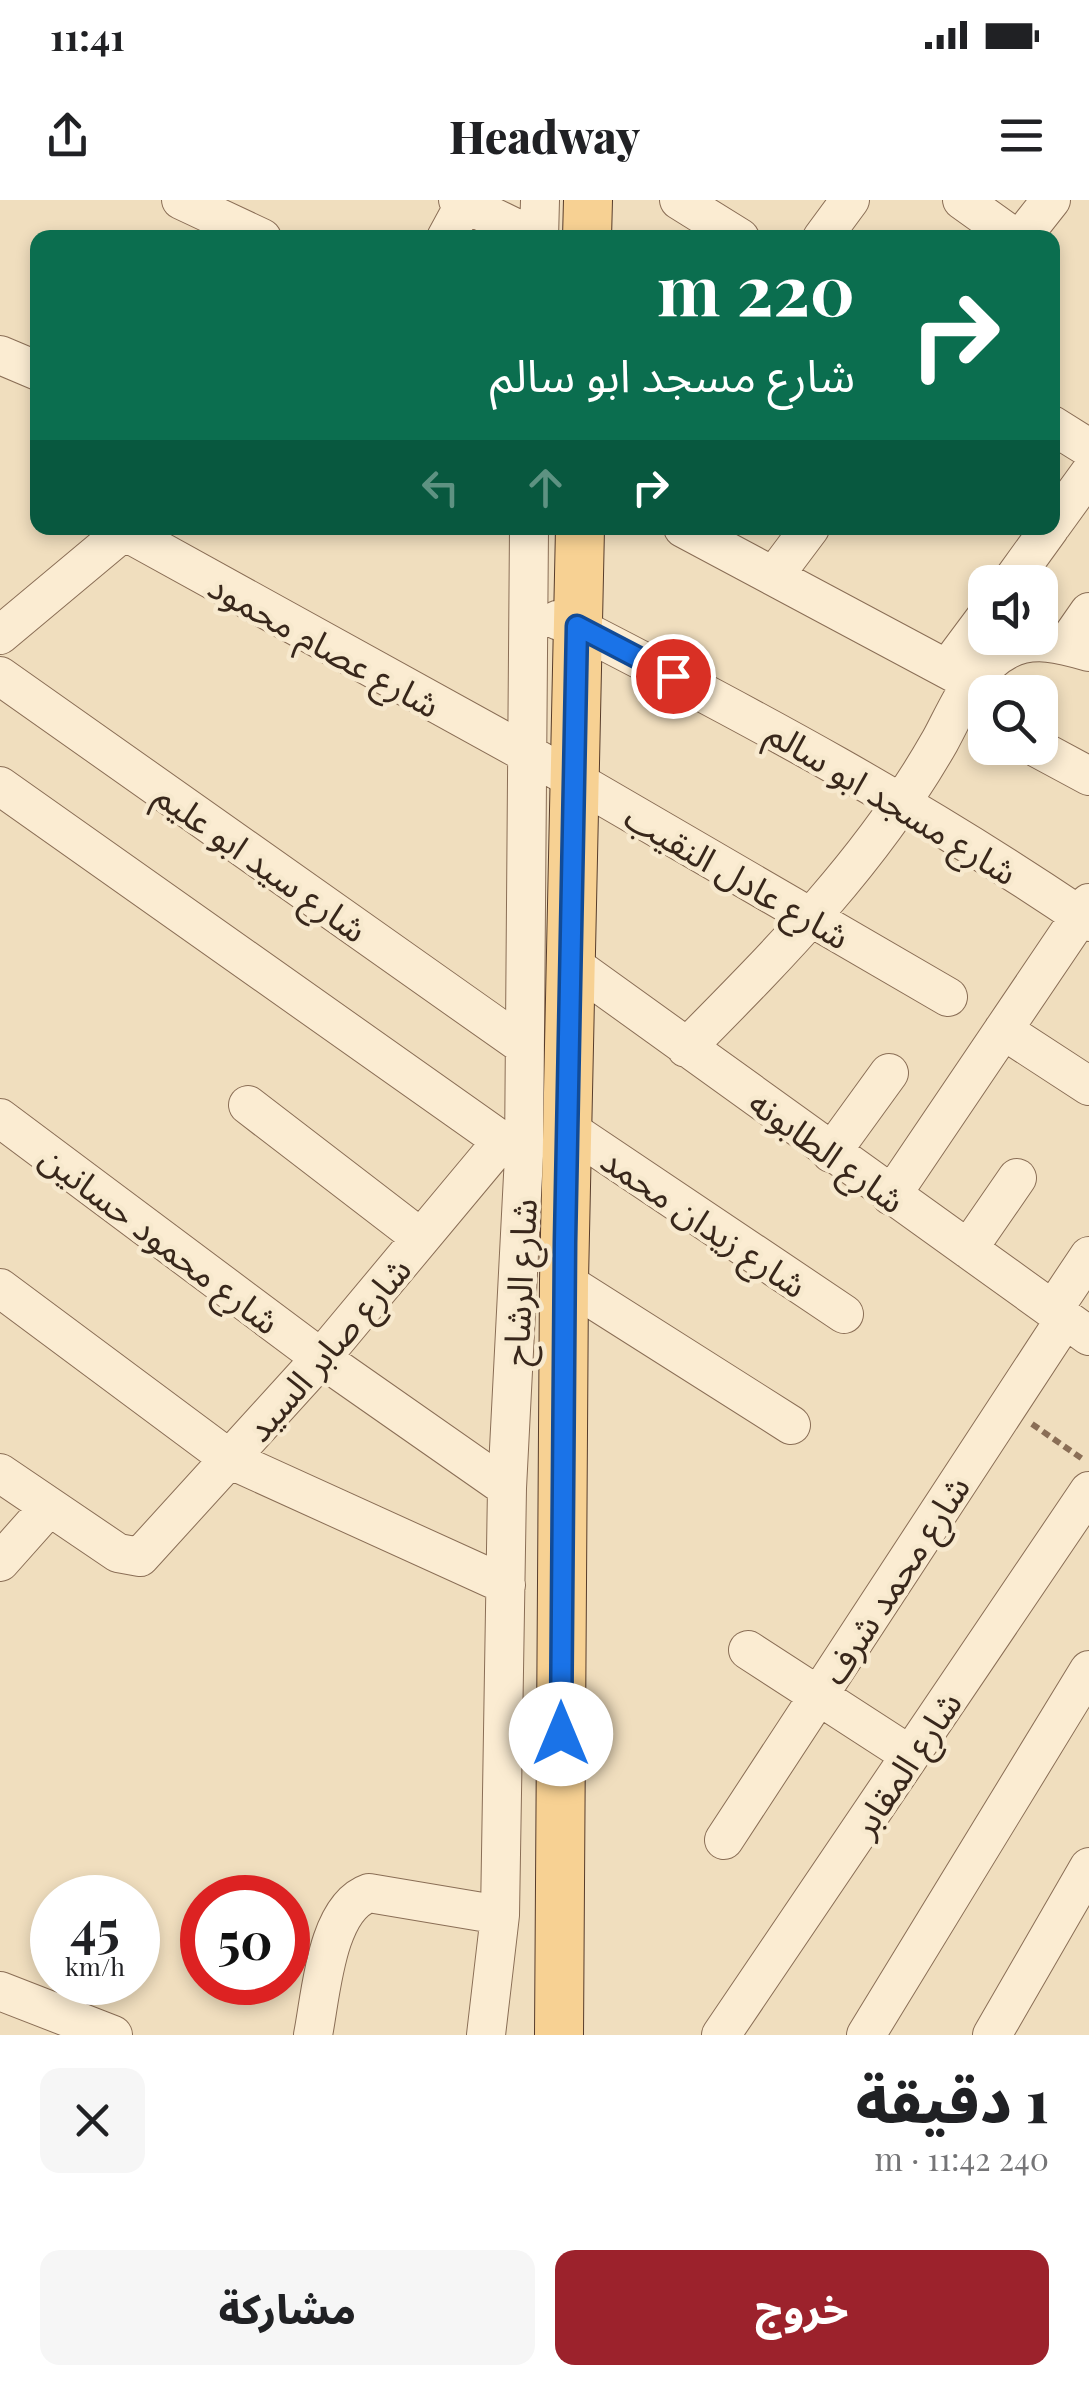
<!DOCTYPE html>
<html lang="ar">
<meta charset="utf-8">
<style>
:root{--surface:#fff;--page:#f6f6f6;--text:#202124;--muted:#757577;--accent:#9c222c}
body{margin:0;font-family:"Playfair Display","Noto Sans Arabic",serif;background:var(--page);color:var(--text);direction:rtl;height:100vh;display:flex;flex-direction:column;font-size:38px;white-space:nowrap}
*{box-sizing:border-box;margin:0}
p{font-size:32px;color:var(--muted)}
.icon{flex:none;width:55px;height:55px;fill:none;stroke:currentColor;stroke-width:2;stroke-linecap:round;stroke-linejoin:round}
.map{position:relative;height:1835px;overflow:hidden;direction:ltr}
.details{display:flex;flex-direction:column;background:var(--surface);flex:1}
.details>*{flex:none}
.top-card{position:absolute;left:30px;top:30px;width:1030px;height:305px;border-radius:20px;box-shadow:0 5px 15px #0003;direction:rtl;background:#0b6e4f;color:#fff;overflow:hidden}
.fabs{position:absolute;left:968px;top:365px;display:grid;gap:20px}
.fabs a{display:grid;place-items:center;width:90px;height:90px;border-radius:20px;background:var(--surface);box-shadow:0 5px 15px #0003;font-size:50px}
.speed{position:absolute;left:30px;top:1675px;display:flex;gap:20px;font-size:50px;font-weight:700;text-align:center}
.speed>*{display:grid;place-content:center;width:130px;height:130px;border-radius:50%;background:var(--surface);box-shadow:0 5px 15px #0003;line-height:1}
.speed small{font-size:25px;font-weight:400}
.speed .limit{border:15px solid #d22;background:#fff;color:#111}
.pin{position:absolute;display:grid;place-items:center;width:85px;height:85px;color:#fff;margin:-42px;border:5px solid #fff;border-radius:50%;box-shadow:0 2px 10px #0007}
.me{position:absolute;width:110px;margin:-55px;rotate:0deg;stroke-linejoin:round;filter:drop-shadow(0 0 8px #0008)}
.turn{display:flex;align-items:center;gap:35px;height:210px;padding:0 40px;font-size:45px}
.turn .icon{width:130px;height:130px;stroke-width:2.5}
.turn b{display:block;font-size:70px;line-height:85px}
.lanes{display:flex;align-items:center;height:95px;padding:0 40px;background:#0003;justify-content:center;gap:50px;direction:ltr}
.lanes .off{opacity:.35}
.round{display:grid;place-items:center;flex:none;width:105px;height:105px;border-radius:20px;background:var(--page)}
.overview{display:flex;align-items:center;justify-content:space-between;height:170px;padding:0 40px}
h1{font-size:60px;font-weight:800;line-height:75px}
.action{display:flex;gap:20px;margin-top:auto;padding:20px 40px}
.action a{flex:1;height:115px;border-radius:20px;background:var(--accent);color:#fff;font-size:40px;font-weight:800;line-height:115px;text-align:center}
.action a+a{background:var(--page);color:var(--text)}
.status{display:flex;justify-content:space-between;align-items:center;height:70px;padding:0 50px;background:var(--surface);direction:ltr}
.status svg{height:28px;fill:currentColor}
header{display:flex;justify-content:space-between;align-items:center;height:130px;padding:0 40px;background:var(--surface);font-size:45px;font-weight:800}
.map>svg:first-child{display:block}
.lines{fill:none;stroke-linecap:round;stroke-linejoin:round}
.minor-casing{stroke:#8a6e56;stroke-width:40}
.major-casing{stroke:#573c2b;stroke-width:50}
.path{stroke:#8a6e56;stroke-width:6;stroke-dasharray:8 5;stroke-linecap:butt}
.minor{stroke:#fbecd2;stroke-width:38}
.major{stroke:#f7d193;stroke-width:48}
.route-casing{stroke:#114b97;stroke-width:25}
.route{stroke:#1a73e8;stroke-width:18}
.labels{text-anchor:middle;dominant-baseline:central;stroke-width:9;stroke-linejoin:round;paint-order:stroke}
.street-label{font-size:35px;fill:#38271b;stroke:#f7e9ce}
</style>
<div class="status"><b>11:41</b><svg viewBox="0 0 49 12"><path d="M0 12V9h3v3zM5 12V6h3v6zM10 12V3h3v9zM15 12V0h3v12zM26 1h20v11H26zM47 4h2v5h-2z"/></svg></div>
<header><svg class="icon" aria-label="menu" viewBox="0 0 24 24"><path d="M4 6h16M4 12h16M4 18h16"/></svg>Headway<svg class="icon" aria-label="share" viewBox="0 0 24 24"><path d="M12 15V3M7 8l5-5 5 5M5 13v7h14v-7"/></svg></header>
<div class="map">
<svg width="1089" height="1835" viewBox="0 0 1089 1835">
<rect width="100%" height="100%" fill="#f0debe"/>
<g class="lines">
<g class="minor-casing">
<path id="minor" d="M181,0L262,38
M458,0L536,38
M679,0L740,38
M962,0L1015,38
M446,38L465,3
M539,38L540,0
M822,38L850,0
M1021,38L1051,0
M0,155L38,171
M1052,225L1089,248
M1052,325L1089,274
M683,328L973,483
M124,331L573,579L948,797
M774,376L810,328
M1011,382L1050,328
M557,420L577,427C756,519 922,608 1089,722
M0,435L128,328
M1066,445L1089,412
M947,469L985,418
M0,476L524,846
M1037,548L1089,576
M0,586L522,955
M569,762L1089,1136
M1003,830L1089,886
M686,848C781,752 873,659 940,541C957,510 973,467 1007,450C1033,436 1062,444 1089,452
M248,905L421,1038
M0,918L321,1158L507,1288
M567,928L844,1114
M831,953L889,873
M891,996L1089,703
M968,1049L1017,978
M564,1081L791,1225
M0,1088L231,1260L506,1385
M1053,1110L1089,1056
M0,1273L118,1353L140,1357L321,1158L502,941
M0,1362L49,1307
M748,1450L910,1555
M724,1640L1065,1119
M0,1791L113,1835
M313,1835C321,1795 326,1708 369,1693L500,1715
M486,1835L500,1715L507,1288L524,956L529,328
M721,1835L1089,1291
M866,1835L1089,1470
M992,1835L1089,1667"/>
</g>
<g class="major-casing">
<path id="major" d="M587,38L588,0
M559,1835L564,1081L580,328"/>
</g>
<path class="path" d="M1032,1224L1084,1260"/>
<use href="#minor" class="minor"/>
<use href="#major" class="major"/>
</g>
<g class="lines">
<g class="route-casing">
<path id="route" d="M561,1534L565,1042L577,426L673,476"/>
</g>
<use href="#route" class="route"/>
</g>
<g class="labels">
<g class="street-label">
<text transform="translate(325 444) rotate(29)">شارع عصام محمود</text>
<text transform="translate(893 601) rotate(31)">شارع مسجد ابو سالم</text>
<text transform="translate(262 661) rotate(35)">شارع سيد ابو عليم</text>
<text transform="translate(738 675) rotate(30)">شارع عادل النقيب</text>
<text transform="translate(828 950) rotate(36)">شارع الطابونه</text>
<text transform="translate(705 1021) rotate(34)">شارع زيدان محمد</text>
<text transform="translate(161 1038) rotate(37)">شارع محمود حسانين</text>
<text transform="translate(518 1082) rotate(-87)">شارع الرشاح</text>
<text transform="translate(327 1148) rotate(-49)">شارع صابر السيد</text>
<text transform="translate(894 1379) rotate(-57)">شارع محمد شرف</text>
<text transform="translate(905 1563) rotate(-56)">شارع المقابر</text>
</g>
</g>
</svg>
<div class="fabs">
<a><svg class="icon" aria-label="sound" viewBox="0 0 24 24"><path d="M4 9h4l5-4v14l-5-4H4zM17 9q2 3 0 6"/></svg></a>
<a><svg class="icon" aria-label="search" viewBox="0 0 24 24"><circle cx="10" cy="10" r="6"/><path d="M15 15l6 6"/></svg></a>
</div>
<div class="speed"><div>45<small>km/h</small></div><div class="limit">50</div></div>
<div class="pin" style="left:673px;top:476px;background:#d93025"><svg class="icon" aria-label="arrive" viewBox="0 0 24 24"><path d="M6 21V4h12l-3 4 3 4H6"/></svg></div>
<svg class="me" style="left:561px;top:1534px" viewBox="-20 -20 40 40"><circle r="19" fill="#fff"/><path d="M0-13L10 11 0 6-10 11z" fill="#1a73e8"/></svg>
<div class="top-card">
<div class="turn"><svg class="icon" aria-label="right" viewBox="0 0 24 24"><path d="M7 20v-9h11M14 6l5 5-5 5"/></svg><div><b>220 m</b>شارع مسجد ابو سالم</div></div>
<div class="lanes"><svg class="icon off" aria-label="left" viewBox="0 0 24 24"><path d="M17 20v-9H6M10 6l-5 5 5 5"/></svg><svg class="icon off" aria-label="ahead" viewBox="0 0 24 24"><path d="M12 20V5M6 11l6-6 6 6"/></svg><svg class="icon" aria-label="right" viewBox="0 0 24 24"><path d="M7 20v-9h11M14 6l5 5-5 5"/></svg></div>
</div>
</div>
<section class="details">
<div class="overview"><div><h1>1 دقيقة</h1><p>240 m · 11:42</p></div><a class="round"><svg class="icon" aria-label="close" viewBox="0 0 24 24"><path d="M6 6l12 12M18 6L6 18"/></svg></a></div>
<div class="action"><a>خروج</a><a>مشاركة</a></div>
</section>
